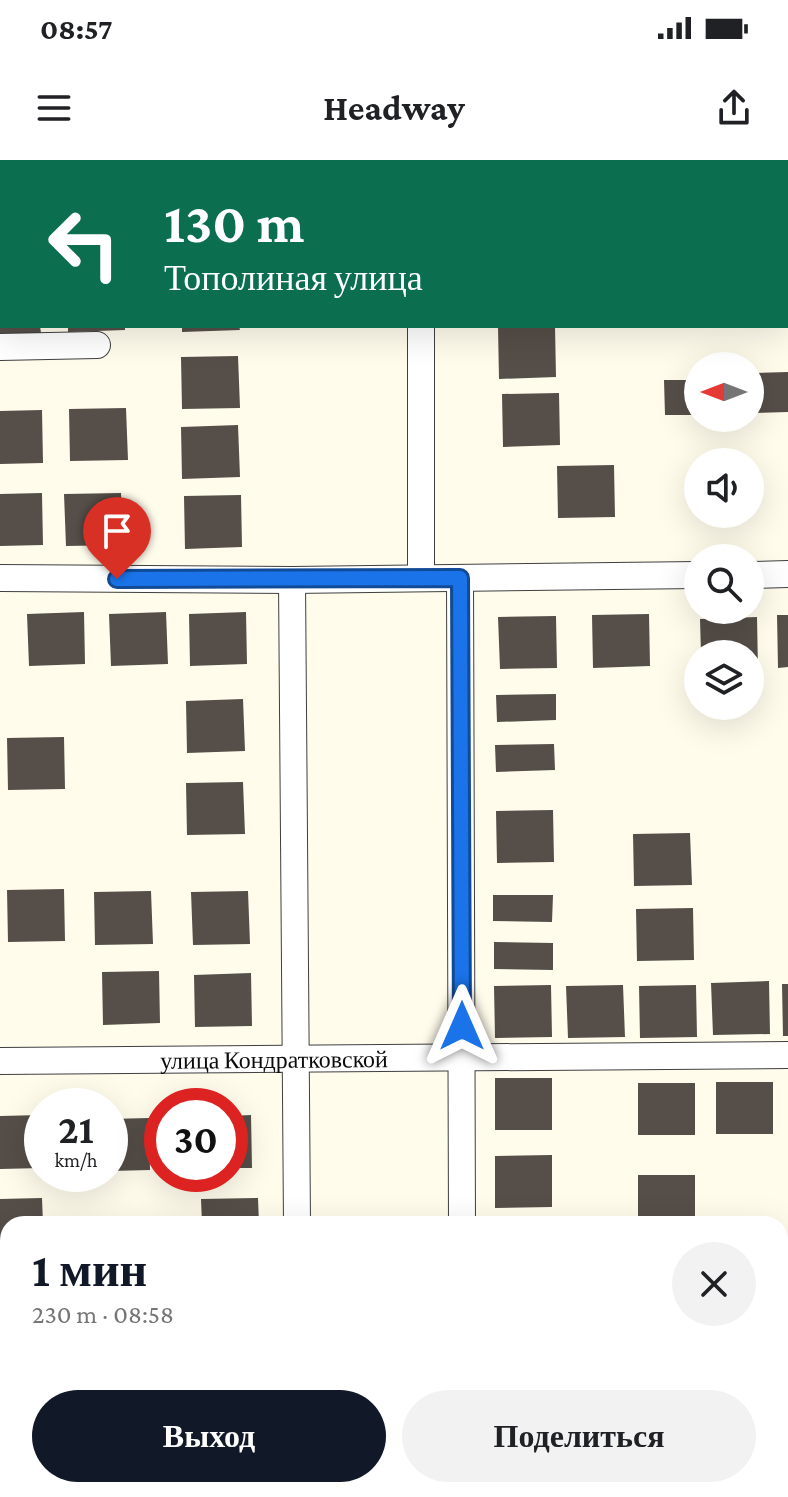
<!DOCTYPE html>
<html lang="ru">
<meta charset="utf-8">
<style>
:root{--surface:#fff;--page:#f2f2f2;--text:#202124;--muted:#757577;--accent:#111827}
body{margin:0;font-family:"Crimson Pro",serif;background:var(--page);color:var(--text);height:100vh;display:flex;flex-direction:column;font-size:30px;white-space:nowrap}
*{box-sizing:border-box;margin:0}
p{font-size:26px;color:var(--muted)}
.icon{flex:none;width:44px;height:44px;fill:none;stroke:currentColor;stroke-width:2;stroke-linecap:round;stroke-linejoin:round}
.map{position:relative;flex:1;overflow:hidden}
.panel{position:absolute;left:0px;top:1056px;width:788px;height:282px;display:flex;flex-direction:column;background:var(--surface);border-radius:24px 24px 0 0;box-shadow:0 8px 32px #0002}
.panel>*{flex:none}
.guide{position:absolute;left:0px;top:0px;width:788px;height:168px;box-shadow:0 8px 32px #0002;background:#0b6e4f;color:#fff;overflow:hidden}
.needle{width:52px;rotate:270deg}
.buttons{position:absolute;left:684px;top:192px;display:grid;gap:16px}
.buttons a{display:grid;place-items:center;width:80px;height:80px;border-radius:50%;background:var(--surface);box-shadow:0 8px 32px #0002;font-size:40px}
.speed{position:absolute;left:24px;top:928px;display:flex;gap:16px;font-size:40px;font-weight:700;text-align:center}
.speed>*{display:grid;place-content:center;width:104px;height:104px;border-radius:50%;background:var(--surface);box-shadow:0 8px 32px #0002;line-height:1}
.speed small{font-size:20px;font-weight:400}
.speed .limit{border:12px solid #d22;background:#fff;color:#111}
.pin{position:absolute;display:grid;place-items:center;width:68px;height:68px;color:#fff;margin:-82px -34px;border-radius:50% 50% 50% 0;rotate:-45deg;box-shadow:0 0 8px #0007}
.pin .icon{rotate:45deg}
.me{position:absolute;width:88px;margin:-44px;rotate:0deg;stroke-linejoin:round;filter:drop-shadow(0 0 6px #0008)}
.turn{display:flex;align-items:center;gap:28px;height:168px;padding:0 32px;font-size:36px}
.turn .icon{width:104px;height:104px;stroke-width:2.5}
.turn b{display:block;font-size:56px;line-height:68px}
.round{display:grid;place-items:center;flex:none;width:84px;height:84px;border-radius:42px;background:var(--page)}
.summary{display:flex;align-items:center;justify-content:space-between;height:136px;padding:0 32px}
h1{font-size:48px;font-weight:700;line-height:60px;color:var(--accent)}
.primary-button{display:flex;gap:16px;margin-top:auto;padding:16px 32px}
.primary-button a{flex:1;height:92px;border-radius:48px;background:var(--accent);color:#fff;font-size:32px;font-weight:700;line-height:92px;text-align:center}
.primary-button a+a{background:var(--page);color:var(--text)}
.status{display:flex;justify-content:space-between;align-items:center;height:56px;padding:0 40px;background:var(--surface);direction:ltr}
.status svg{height:22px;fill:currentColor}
header{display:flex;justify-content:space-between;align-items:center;height:104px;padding:0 32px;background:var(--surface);font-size:36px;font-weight:700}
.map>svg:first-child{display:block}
.building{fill:#564e48}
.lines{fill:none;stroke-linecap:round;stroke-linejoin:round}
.minor-casing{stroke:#3f3f3f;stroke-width:28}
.minor{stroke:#fff;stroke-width:26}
.route-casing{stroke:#114b97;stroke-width:20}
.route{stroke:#1a73e8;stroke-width:14}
.labels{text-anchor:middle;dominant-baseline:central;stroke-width:8;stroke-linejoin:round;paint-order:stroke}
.street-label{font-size:24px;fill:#0c0c0c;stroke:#fff}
</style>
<div class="status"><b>08:57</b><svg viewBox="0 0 49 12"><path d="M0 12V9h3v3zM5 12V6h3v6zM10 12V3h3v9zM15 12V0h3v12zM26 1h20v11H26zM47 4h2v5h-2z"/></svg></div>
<header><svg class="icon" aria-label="menu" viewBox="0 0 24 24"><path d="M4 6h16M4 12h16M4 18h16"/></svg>Headway<svg class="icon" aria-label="share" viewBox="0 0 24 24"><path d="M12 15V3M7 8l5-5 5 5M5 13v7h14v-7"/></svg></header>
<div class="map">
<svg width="788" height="1337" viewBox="0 0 788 1337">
<rect width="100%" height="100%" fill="#fffcec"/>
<path class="building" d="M0,166H40L41,173L0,174Z
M68,166H125V170L68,172Z
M182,166H239L240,170L182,172Z
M555,166L556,217L499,219L498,167Z
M238,196L240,248L182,249L181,197Z
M788,212V252L750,253V213Z
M664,220H698V255H665Z
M559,233L560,285L503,287L502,234Z
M126,248L128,300L70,301L69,249Z
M42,250L43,303L0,304V251Z
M238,265L240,317L182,319L181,267Z
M614,305L615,357L558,358L557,306Z
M42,333L43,385L0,386V334Z
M121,333L123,385L66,386L64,334Z
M241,335L242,387L185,389L184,336Z
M84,452L85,504L29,506L27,454Z
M166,452L168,504L111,506L109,454Z
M246,452L247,504L190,506L189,454Z
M649,454L650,506L593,508L592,455Z
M777,455H788V507L778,508Z
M556,456L557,508L500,509L498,457Z
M757,457L758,510H750V494H701L700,459Z
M556,534V560L497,562L496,535Z
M243,539L245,591L187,593L186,541Z
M64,577L65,629L8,630L7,578Z
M554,584L555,610L496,612L495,585Z
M243,622L245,674L187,675L186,623Z
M553,650L554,702L497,703L496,651Z
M690,673L692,725L634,726L633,674Z
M64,729L65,781L8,782L7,730Z
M151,731L153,784L95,785L94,732Z
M248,731L250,784L193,785L191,732Z
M493,735H553L552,762L493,761Z
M693,748L694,800L637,801L636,749Z
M494,782L553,783V810L494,809Z
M159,811L160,863L103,865L102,812Z
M251,813L252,866L195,867L194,815Z
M769,821L770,874L713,875L711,823Z
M782,824H788V876H783Z
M551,825L552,877L495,878L494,826Z
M623,825L625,877L568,878L566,826Z
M696,825L697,877L640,878L639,826Z
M495,918H552V970H495Z
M716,922H773V974H716Z
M638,923H695V975H638Z
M42,955V1008L0,1009V956Z
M251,955L252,1008H230V956Z
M149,958L150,1010L110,1011V959Z
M552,995V1047L495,1048V996Z
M638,1015H695V1064H638Z
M42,1038L43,1064H8V1091H0V1039Z
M258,1038L259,1064H202L201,1039Z
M212,1330H269V1336L212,1337Z"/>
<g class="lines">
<g class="minor-casing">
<g id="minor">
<path d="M786,58H788"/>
<path d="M421,166V417"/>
<path d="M0,187L97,185"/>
<path d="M750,415L788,414"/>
<path d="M0,418L292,420L698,415"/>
<path d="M460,418L462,1064"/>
<path d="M292,420L297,1064"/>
<path id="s1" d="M0,901L788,895"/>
<path d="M299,1330V1337"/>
<path d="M462,1337V1330"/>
</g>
</g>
<use href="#minor" class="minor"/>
</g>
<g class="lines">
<g class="route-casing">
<path id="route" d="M117,419L460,418L462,866"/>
</g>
<use href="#route" class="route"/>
</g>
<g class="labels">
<g class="street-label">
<text stroke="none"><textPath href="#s1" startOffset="274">улица Кондратковской</textPath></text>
</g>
</g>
</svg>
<div class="buttons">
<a><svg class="needle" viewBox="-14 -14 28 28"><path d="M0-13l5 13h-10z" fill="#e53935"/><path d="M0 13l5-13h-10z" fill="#757577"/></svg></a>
<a><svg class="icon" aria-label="sound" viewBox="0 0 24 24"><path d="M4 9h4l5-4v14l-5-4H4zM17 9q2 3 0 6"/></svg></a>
<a><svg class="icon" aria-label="search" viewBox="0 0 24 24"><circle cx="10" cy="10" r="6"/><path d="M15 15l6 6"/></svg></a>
<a><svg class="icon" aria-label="layers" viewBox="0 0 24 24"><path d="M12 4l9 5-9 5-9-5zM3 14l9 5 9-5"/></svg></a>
</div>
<div class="speed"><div>21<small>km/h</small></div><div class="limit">30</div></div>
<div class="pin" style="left:117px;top:419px;background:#d93025"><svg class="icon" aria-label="arrive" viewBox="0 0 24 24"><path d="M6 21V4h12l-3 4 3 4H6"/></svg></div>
<svg class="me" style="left:462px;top:866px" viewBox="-20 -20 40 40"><path d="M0-17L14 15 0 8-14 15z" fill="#1a73e8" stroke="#fff" stroke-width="4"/></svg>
<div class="guide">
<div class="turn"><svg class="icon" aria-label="left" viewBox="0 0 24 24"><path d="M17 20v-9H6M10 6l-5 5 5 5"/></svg><div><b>130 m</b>Тополиная улица</div></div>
</div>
<section class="panel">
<div class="summary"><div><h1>1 мин</h1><p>230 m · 08:58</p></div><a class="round"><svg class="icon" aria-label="close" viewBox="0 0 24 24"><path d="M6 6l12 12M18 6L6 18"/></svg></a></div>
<div class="primary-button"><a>Выход</a><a>Поделиться</a></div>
</section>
</div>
